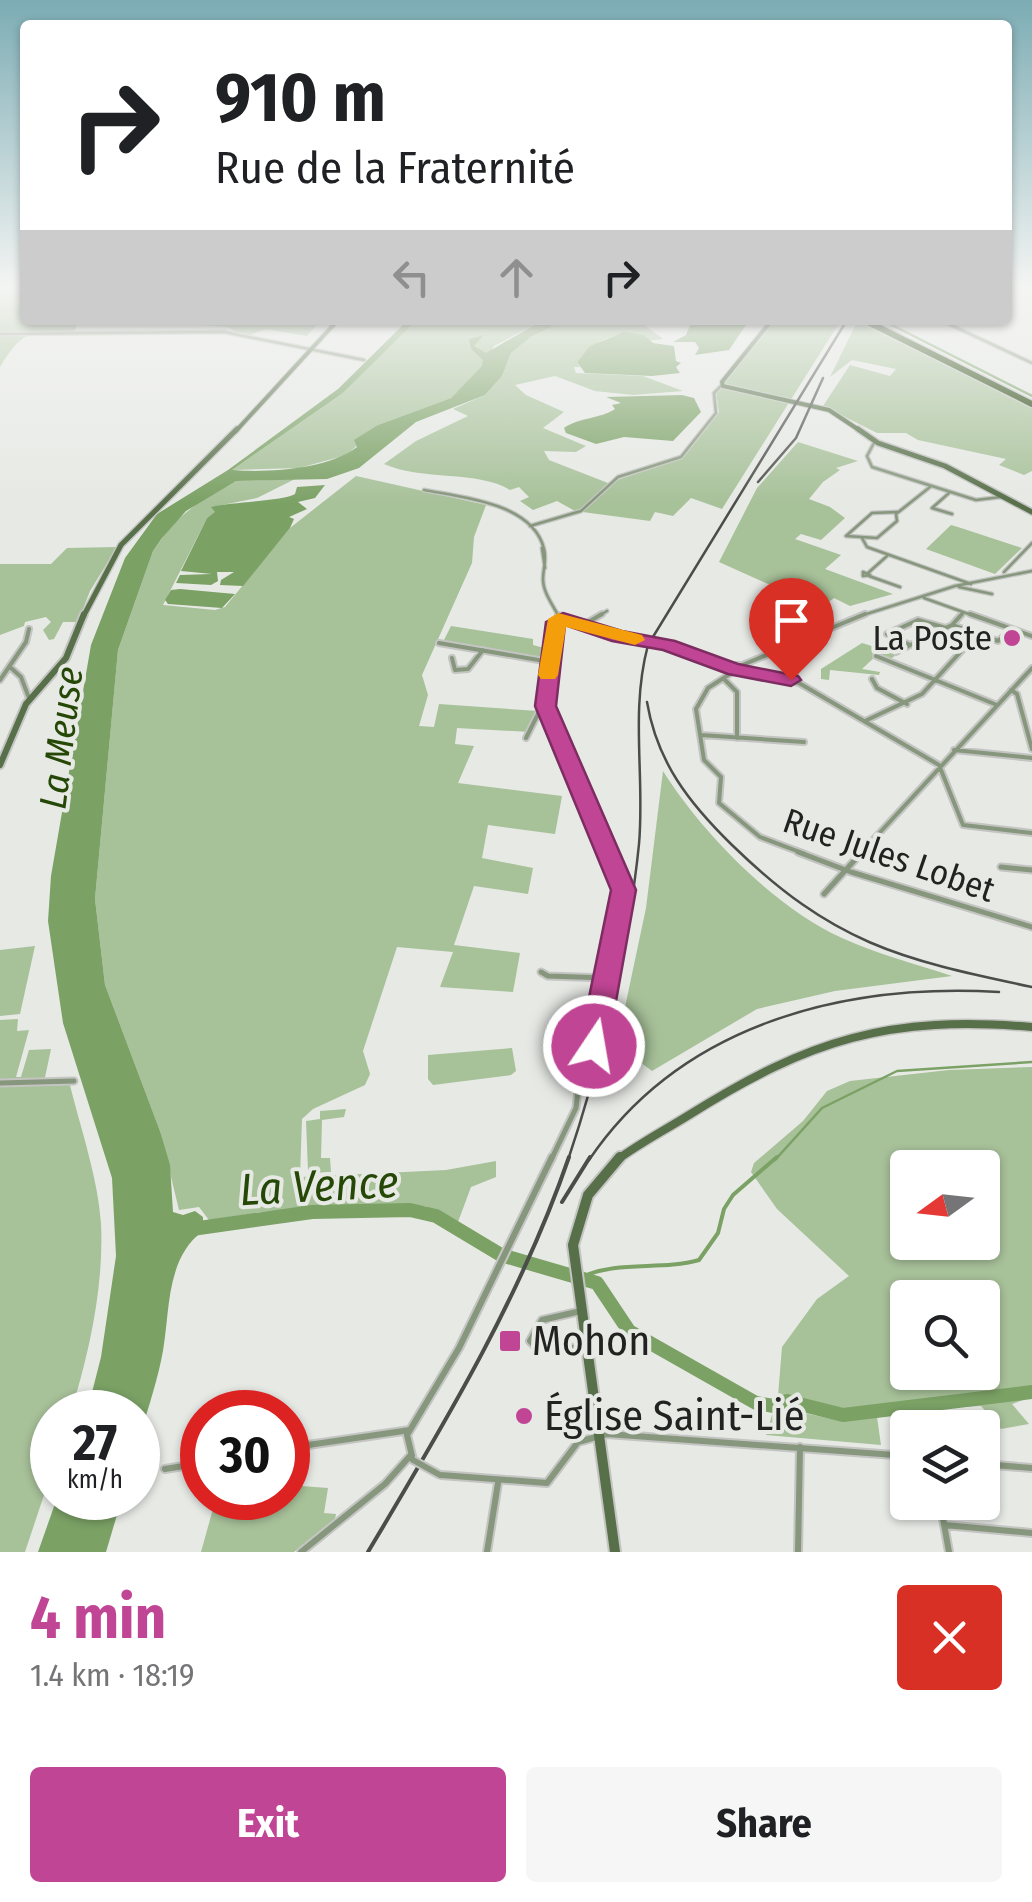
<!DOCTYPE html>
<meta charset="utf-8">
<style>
:root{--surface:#fff;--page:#f6f6f6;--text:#202124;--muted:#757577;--accent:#c14595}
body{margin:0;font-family:"Fira Sans Condensed",sans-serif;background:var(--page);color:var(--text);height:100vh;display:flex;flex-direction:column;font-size:38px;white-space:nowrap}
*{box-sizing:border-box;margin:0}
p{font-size:32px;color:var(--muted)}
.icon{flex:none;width:55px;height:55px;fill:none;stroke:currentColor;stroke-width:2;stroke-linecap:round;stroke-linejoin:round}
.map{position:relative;height:1552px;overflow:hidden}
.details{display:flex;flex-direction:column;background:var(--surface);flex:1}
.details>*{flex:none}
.hud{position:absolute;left:20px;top:20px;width:992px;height:305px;border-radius:10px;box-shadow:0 2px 8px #0004;background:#fff;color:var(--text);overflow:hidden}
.needle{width:65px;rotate:255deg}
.buttons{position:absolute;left:890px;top:1150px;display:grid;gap:20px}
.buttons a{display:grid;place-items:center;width:110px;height:110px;border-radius:10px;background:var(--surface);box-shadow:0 2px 8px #0004;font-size:50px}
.speed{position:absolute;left:30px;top:1390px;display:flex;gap:20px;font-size:50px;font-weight:700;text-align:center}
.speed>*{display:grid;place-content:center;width:130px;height:130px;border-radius:50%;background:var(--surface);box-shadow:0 2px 8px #0004;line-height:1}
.speed small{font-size:25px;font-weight:400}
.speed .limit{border:15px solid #d22;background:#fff;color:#111}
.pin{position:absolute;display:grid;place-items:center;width:85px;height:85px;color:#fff;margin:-102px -42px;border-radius:50% 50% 50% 0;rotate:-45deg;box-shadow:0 0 10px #0007}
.pin .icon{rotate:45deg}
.me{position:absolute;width:110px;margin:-55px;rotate:12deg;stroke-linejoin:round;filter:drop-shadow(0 0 8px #0008)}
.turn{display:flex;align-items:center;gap:35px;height:210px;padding:0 30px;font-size:45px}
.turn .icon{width:130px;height:130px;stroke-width:2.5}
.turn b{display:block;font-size:70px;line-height:85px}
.lanes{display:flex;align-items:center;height:95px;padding:0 30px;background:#0003;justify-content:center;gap:50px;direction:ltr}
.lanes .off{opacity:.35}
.round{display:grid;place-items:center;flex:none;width:105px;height:105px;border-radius:10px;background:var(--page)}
.headline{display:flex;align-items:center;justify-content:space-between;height:170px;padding:0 30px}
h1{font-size:60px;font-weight:700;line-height:75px;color:var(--accent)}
.cta{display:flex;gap:20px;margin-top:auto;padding:20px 30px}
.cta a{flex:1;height:115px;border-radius:10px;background:var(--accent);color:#fff;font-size:40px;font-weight:700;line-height:115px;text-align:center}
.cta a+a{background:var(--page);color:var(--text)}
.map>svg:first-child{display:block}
.green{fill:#a7c199;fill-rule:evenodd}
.water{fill:#7ba165}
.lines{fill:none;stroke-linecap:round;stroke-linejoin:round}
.stream-far1{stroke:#7ba165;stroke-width:2.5}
.stream{stroke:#7ba165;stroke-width:4}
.river{stroke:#7ba165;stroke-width:14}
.street-far3-casing{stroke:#c4c5c2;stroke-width:5}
.street-far2-casing{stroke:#c4c5c2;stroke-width:8}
.street-far1-casing{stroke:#c4c5c2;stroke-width:9}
.street-casing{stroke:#c4c5c2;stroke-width:10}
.secondary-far4-casing{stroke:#c4c5c2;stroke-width:6}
.secondary-far3-casing{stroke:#c4c5c2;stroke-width:8}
.secondary-far2-casing{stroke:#c4c5c2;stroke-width:10}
.secondary-far1-casing{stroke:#c4c5c2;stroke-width:11}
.secondary-casing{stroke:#c4c5c2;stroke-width:14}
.highway-casing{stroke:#c4c5c2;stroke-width:9}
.street-far3{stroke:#87977d;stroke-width:2.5}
.street-far2{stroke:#87977d;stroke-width:4}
.street-far1{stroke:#87977d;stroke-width:5}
.street{stroke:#87977d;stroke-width:6}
.secondary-far4{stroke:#58704a;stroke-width:4}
.secondary-far3{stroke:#58704a;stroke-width:5}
.secondary-far2{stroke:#58704a;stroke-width:6}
.secondary-far1{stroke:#58704a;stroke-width:8}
.secondary{stroke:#58704a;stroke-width:10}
.highway{stroke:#1c3d00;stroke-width:6}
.rail-far1{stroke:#4b4d4a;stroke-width:2.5}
.rail{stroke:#4b4d4a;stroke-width:4}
.street-bridge-far1-casing{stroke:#c4c5c2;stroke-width:8;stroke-linecap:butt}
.street-bridge-casing{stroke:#c4c5c2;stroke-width:10;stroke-linecap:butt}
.street-bridge-far1{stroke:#87977d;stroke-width:4}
.street-bridge{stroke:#87977d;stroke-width:6}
.route{fill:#c14595;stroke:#7d2d61;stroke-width:2.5}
.slow{fill:#f59e0b}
.poi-dot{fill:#c14595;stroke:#e7e9e5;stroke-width:4}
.labels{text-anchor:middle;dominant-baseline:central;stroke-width:8;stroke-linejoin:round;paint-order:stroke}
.poi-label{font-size:35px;fill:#222321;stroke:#e7e9e5;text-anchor:end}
.street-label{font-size:35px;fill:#222321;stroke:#e7e9e5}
.water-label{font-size:38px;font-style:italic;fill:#264806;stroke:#e7e9e5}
.near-poi-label{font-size:42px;fill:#222321;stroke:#e7e9e5;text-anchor:start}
.near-water-label{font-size:45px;font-style:italic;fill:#264806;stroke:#e7e9e5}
</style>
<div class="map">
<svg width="1032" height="1552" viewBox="0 0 1032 1552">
<rect width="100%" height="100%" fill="#e7e9e5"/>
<path class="green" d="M0,287H25V320H78L75,331C32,336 27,323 0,367Z
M133,320H321L307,336L266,329L245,337L228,327Z
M417,320H543L494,346L482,367L451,398L378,425L347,455L299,468L232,470L343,393Z
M565,320H638L663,339L647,341L644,335C617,330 594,340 577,362L580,367H574L576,373L643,376L683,391L633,395L595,391L555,376L515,385L526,395L564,412L543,428L586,446L576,452L544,451L549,460L608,483L680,459L719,412L716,393L775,320H841L722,509L691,498L673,516L655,512L650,521L575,511L557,501L533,510L520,501L529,497L519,487L510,490C478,470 422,481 384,464L416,441L468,416L453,409L485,395L502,376L511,353L531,337Z
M857,322L1032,407V471L1024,475L999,465L1006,459L918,440L906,433H877L823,406L850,365L890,376L896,369L852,360L830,377Z
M798,442L858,461L836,468L840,470L823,482L809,499L830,507L845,518L821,540L801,534L795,539L841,555L825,569L893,594L850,606L834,598L826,604L830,607L826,610L719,562L757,488Z
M356,476L486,505L474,537L472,563L422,675L428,695L419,726L434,727L439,704L538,711L530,732L457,728L455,744L474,746L458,783L562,796L555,834L488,825L482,858L533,868L528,894L474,886L454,945L520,953L513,992L440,987L453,952L397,947L363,1051L370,1074L365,1085L313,1109L302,1119L300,1177L446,1170L496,1161V1177L471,1187L458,1222L425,1206L262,1212L209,1220L199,1207L179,1210L160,1131L105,985L95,899L118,650L153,551L172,524L204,498L236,481L295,479L257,498L212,507L216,512L207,518L163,605L215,610L225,607L290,528Z
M951,525L961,528L1022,548L995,574L926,549Z
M117,547L90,591L78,622H63L54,639L49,640L43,630L51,622L46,617L25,622L24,626L0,635V564H51L67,548Z
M451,626L533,639V645L548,649L544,659L443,642Z
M862,643L898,654L890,659L878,654L862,669L880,672L879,675L830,670L829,680L821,679V669Z
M663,771C702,833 774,907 842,938C877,954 916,964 952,976L835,991L757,1009L652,1071L617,1045L646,908Z
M35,946L20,1014L0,1016V950Z
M18,1019L17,1031L29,1030L16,1077H21L29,1050L51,1049L44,1082L69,1081C80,1127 98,1177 101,1224C104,1287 89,1353 71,1412H52V1471L25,1552H0V1020Z
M512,1048L516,1071L511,1075L433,1085L428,1079V1055Z
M1032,1067V1397L1012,1404L1029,1424L1001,1429L981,1406L825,1415L778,1396L782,1347L817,1299L849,1276L777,1209L751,1172L754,1163L803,1121L827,1091L850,1081L949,1070ZM908,1168H982V1242H908ZM908,1298H982V1372H908Z
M346,1109L344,1117L322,1120L321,1158H330L331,1172L311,1173L308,1171L306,1121L320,1119V1111Z
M785,1409L841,1421L877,1417L881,1445L766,1435L772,1415Z
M288,1485L328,1488L324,1513L336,1514L335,1519L294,1552H201L216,1498H288Z"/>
<path class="water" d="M408,320H417L343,393L232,470C268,473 329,469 357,447L354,440L378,425L451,398L482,366L483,360L471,349L469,339L484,335L474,346L486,353L543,320H565L531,337L511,353L502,376L485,395L416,422L359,468L327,479L236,481L186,511L162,538L153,551L118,650L95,899L105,985L160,1131L170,1165L173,1212L183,1215L195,1211L203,1217V1231C163,1260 171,1318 161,1361C155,1389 145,1417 138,1444V1412H87L101,1357L116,1256L112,1178L63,1023L48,921L51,876L91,645L125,558L157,514L228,470L338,389Z
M692,320L748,322L729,350L695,355L699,348L695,342H673L686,335Z
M624,332L644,335L653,343L674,346L676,361L681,363L676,367L680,373L652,376L585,373L577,362L590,346Z
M682,395L694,398L701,412L673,441L624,437L596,444L566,433L564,428C580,417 600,419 615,409L612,405L621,403L606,397Z
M325,485L315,498L298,502L307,509L289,517L294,519L290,528L243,586L220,585L221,580L234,572H217L218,581L211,585L176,583L180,575L212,574L181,571L207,518L215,512L211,507C232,502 284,501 295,494L297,487Z
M180,589L235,594L222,608L168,604L165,600L171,590Z
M57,1498H122L106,1552H38Z"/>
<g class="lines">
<path class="stream-far1" d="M882,320L1032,396
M775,1160L822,1108L897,1071L1032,1062"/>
<path class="stream" d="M582,1277C618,1260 661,1271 699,1260L718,1233L724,1209L733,1195L777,1157"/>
<path class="river" d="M192,1229L312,1212L410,1210L436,1216L501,1255L597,1283L629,1331L756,1403L774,1406L787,1401L843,1415L1032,1392"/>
<g class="street-far3-casing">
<path id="street-far3" d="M940,320L1032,363
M0,334L224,332L364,360
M875,441L867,456L872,467L976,500L1001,497
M424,490C462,497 533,503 544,549C547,561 543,568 543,579C543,592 552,604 558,615
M949,493L932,508L952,514
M897,512L872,513L846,536L877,538L897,521L896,514L930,487
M530,526L581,511L618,477L681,457L716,413L714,393L722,385
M862,538L867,547L971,584
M542,548L545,568
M863,572L870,575L863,576Z
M1004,572L1032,543
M868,573L887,556
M869,576L900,587
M959,587L992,594
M924,598L977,617
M558,617H562
M597,617L607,611
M857,617L955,586L1032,571
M960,617L963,613"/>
</g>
<g class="street-far2-casing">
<path id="street-far2" d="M970,614L1032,636
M558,615L562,616L563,618L557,619Z
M563,618L641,640
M558,619L545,706L610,854
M585,624L602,614
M952,625L998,641L1010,631
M439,643L550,662
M661,643L695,658L732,667
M910,645L887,634L918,620L946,628
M896,652L952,625L962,614
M876,656L997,705
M452,658L455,670L468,669L483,650
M735,665H739L741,668L734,669Z
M740,666L865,614
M10,667L21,677L29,698
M741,669L799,683L939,765
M736,670L708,688L696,709L704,760L721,777L719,803L760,837L805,854
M724,679L737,692V738
M872,679L877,688L907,704
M0,680L26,642L29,629
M1011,690L1017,694L1032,749
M865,721L922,694L977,634
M701,735L804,742
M526,738L540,710L546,707
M954,750L1032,758
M939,765L963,825L1032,833
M860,854L1032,668"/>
</g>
<g class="street-far1-casing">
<path id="street-far1" d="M798,852L851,872L1032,927
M1001,867L1032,870
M824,894L862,852
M541,972L548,976L606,978
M0,1083L74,1081
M551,1160L576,1108L578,1090L589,1068L623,902L620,878L609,852"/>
</g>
<g class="street-casing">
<path id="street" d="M581,1311L542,1320L530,1341L539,1350L584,1347
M288,1448L410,1430
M413,1460L407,1435L459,1348L552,1157
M982,1464L1032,1468
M165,1469L202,1463
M441,1475L547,1483L578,1442L607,1434L908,1456
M940,1502L949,1552
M944,1525L1032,1533
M301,1552L385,1484L410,1456
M487,1552L498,1483
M798,1552L800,1447"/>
</g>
<g class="secondary-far4-casing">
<path id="secondary-far4" d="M772,320L722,382L723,386L829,410L862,432
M235,432L338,320"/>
</g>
<g class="secondary-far3-casing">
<path id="secondary-far3" d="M858,429L878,443L945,466L1032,512
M83,617L121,545L237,429"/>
</g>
<g class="secondary-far2-casing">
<path id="secondary-far2" d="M0,765L26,704L66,658L84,614"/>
</g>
<g class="secondary-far1-casing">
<path id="secondary-far1" d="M617,1160C640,1143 665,1130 689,1115C810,1039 889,1015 1032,1027"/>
</g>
<g class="secondary-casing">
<path id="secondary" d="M615,1552L573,1245L588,1195L620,1157"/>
</g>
<g class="highway-casing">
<path id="highway" d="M864,320L1032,404"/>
</g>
<use href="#street-far3" class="street-far3"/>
<use href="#street-far2" class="street-far2"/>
<use href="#street-far1" class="street-far1"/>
<use href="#street" class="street"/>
<use href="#secondary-far4" class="secondary-far4"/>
<use href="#secondary-far3" class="secondary-far3"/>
<use href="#secondary-far2" class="secondary-far2"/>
<use href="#secondary-far1" class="secondary-far1"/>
<use href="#secondary" class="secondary"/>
<use href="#highway" class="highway"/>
<path class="rail-far1" d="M758,482L796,438L823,378
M647,702C657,762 689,803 732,845C833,943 898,959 1032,987
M568,1160C600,1065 629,944 639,844C645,777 630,712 648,645L847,320
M589,1160C681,1024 843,983 999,992"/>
<path class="rail" d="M562,1202L590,1157
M368,1552C443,1426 521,1297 569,1157"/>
<g class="street-bridge-far1-casing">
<path id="street-bridge-far1" d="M641,640L661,643"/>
</g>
<g class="street-bridge-casing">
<path id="street-bridge" d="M413,1460L440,1475"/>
</g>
<use href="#street-bridge-far1" class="street-bridge-far1"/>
<use href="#street-bridge" class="street-bridge"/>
</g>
<linearGradient id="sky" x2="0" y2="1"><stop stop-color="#7cacb4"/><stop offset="0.57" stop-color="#f4f5f3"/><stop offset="1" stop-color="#f4f5f3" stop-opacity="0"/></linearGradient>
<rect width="1032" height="504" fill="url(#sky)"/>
<path class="route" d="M563,613L622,631L675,641L738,664L798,676L801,680L791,686L728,674L663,650L612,641L565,625L556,706L636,890L608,1046L604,1054L594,1058L583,1054L579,1046L611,890L535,706L546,622Z"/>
<path class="slow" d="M558,613L642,635L645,640L635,645L566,627L558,675L555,679H541L538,675L548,619Z"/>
<g class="poi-dot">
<circle cx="1012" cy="638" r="10"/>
<rect x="498" y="1329" width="24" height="24" rx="5"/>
<circle cx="524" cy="1416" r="10"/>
</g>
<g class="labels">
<g class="poi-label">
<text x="992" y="638">La Poste</text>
</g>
<g class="street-label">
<text transform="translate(889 855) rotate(19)">Rue Jules Lobet</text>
</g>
<g class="water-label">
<text transform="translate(61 738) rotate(-83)">La Meuse</text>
</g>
<g class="near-poi-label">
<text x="532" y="1341">Mohon</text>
<text x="544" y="1416">Église Saint-Lié</text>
</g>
<g class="near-water-label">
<text transform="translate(319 1186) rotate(-3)">La Vence</text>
</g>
</g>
</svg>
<div class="buttons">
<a><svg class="needle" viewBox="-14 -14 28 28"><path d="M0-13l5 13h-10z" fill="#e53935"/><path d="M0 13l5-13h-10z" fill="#757577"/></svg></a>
<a><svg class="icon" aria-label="search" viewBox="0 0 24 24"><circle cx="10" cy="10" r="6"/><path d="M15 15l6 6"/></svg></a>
<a><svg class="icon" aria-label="layers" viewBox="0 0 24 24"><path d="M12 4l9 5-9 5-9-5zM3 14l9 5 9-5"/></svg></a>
</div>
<div class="speed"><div>27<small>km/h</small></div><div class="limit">30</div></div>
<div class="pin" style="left:791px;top:680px;background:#d93025"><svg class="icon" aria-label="arrive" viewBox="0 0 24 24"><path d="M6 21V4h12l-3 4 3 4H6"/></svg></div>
<svg class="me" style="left:594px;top:1046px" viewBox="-20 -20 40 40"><circle r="17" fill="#c14595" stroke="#fff" stroke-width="3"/><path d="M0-11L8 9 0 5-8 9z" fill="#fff"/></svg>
<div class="hud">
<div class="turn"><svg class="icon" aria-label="right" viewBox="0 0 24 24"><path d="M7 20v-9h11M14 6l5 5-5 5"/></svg><div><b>910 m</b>Rue de la Fraternité</div></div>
<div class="lanes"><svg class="icon off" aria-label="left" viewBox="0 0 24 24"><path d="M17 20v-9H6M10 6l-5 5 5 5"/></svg><svg class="icon off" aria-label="ahead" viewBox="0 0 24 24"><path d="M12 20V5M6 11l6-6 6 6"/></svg><svg class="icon" aria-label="right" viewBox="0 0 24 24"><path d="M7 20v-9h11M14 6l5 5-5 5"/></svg></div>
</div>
</div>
<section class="details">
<div class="headline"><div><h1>4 min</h1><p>1.4 km · 18:19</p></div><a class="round" style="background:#d93025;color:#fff"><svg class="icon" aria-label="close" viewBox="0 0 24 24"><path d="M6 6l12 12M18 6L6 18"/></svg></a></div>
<div class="cta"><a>Exit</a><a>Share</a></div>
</section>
